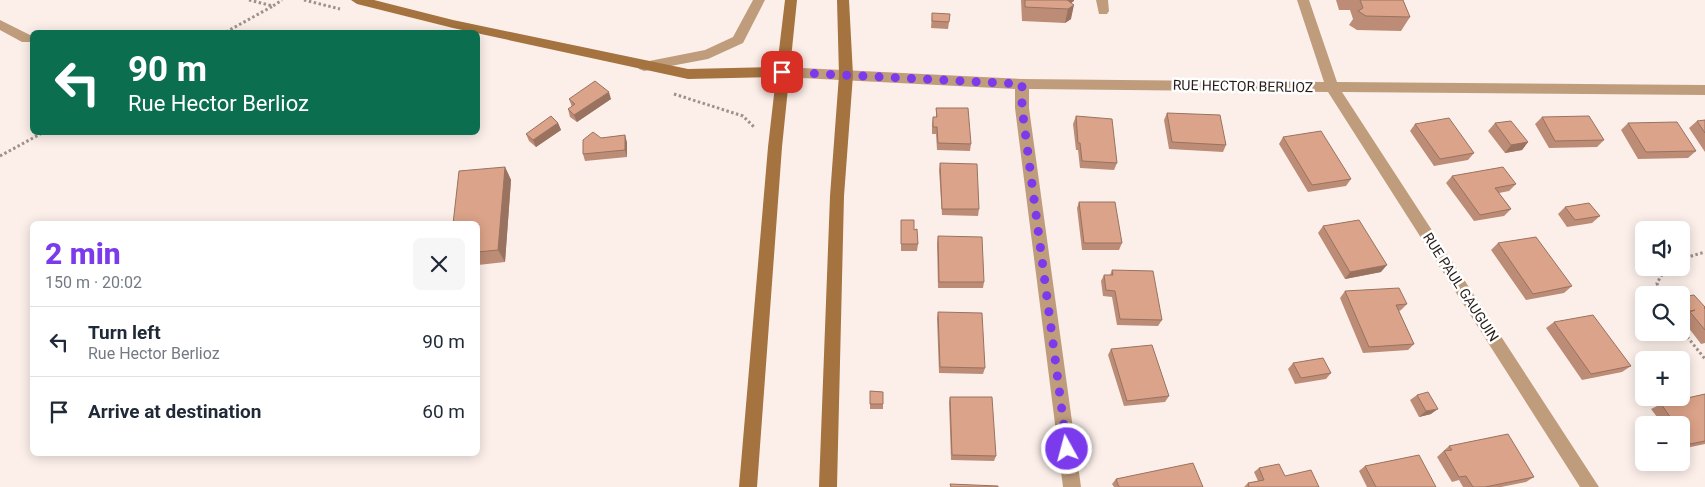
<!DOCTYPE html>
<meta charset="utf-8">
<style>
:root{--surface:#fff;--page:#f6f6f7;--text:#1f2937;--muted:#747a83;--line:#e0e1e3;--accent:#7c3aed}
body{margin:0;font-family:Roboto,sans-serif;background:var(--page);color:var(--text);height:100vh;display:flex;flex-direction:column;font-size:19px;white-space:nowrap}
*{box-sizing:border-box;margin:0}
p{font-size:16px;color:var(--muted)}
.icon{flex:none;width:28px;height:28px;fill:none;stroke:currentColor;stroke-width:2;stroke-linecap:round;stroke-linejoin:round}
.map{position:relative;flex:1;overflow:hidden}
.panel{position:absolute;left:30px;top:221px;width:450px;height:235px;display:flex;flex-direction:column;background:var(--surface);border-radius:8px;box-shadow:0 2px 12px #0003}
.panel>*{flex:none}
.top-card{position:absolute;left:30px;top:30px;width:450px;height:105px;border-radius:8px;box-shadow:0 2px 12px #0003;background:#0b6e4f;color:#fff;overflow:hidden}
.controls{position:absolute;left:1635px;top:221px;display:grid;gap:10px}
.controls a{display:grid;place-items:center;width:55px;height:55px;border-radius:8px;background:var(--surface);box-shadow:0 2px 12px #0003;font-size:25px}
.pin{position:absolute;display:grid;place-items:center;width:42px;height:42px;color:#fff;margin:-21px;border-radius:10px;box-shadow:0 2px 8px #0006}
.me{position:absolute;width:55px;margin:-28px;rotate:353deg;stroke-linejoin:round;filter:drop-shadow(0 0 4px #0008)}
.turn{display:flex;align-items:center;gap:18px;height:105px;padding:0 15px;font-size:22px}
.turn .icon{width:65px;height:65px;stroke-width:2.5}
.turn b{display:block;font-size:35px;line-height:42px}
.round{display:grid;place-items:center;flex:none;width:52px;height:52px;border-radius:8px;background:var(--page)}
.overview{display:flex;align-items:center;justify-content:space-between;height:85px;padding:0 15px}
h1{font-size:30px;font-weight:800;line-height:38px;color:var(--accent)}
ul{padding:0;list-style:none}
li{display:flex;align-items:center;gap:15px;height:70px;padding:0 15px;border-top:1px solid var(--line)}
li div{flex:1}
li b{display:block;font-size:19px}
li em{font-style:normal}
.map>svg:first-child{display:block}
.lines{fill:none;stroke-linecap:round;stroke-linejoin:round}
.path{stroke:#9d918c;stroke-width:3;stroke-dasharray:2.5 2.5;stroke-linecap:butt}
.lane{fill:#bf9d7c;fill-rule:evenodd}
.street{fill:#bf9d7c;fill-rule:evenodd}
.secondary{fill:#a4733f;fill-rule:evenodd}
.wall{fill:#bc8c76}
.shaded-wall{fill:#997260}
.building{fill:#dba389;stroke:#997260}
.route{stroke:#7c3aed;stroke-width:9;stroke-dasharray:0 16.2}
.labels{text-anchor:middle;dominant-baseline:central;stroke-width:5;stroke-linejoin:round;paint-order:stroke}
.street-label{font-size:14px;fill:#271c18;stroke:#fff}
</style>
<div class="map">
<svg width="1705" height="487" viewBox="0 0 1705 487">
<rect width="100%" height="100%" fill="#fcefea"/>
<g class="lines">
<path class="path" d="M249,0L273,6L282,0
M304,0L340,9
M226,32L273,6
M674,94L743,116L755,128
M0,156L44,132
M1681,259L1705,252
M1660,295L1657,283L1666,268
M1681,329L1705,359"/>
<path class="lane" d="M753,0H765L743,43L708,59L644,71L639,69L637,66L639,63L705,50L733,37Z
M1096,0H1108L1109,11L1107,14H1099Z
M0,20L32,36V42H22L0,30Z"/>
<path class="street" d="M1297,0H1309L1337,82L1705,85V95L1342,92L1599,487H1580L1328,92L1029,89V108L1081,487H1063L1015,108V89L782,77L777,75L775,72L777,69L782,67L1022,79L1324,82Z"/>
<path class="secondary" d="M351,0H374L453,20L688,69L777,67L785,0H797L782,147L757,487H739L768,147L776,77L688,79L453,28L357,4Z
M837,0H849L853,75L844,196L837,487H819L830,196L839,75Z"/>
</g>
<path class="wall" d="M1021,0H1074L1071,3V19L1065,23L1022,21Z
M1336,0H1403L1410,17L1401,31L1357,30L1349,25L1353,19L1350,10H1339Z
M932,13L949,22L948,29L931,28Z
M569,99H611L577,122L570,117L568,109L572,107Z
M936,108L971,144L970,151L937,150L936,134H932V124L933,117H936Z
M1167,113L1226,145L1223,152L1169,149L1164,120Z
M1076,116L1117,163L1114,170L1080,168L1078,150H1076L1073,124Z
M1542,117L1604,140L1597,147L1549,148L1535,124Z
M1705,120V152L1689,128L1697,121Z
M558,123L561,130L536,147L529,141L526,134Z
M1495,123L1528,142L1522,150L1505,153L1488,131Z
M1628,123L1696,151L1688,158L1638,159L1621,130Z
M1415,124L1474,153L1468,160L1434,166L1410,131Z
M625,135L627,143V157L585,161L583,154L601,138Z
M1283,137L1351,179L1346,186L1308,192L1279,144Z
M940,163L979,209L978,216L942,215L939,170Z
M505,167L511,180L505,262L478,265V224Z
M1452,176L1516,184L1509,191L1499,193L1511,209L1504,216L1474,221L1446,183Z
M1079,202L1122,243L1119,250H1082L1077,208Z
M1565,207L1600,216L1592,223L1567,227L1558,214Z
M901,220L914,230L918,244L917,251H901Z
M1323,226L1381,272L1345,279L1318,233Z
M938,236L984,282L983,288H938L937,243Z
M1498,243L1572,286L1564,293L1526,300L1491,250Z
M1112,270L1162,320L1158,326L1117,325L1112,297L1103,296L1101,281L1104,275H1110Z
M1345,291L1407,304L1401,310L1399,311L1414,344L1408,350L1363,353L1340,298Z
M1681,297L1705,309V343L1701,344L1681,318L1683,317H1681Z
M938,312L985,368L983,374L939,373L937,318Z
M1554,322L1631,366L1622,372L1582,380L1546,328Z
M1111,349L1169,396L1165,402L1124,406L1108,355Z
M1293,363L1331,373L1326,379L1295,384L1288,369Z
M870,391L883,392V409H870Z
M1705,394V444L1681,449V425H1663L1651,409L1661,404Z
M1417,395L1431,414L1419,417L1410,400Z
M950,397L996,456L994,461L951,460L949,402Z
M1449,446L1534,477L1526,482L1501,487H1463L1459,480L1452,482L1437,457Z
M1365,466L1436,487H1367L1359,471Z
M1259,468L1285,476L1319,487H1244L1248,483L1258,481L1254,472Z
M1116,479L1203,487H1114L1112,484Z"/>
<path class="shaded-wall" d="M1069,0H1074V1L1068,5Z
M1074,5L1071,19L1065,23L1068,9Z
M609,92L611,99L577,122L574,115Z
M558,123L561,130L536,147L533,140Z
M625,135L627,143V157L625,150Z
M1528,142L1522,150L1505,153L1511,145Z
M505,167L511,180L505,262L498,250Z
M1387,265L1381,272L1345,279L1350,272Z
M1438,409L1431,414L1419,417L1426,411Z"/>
<path class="building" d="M1025,0H1067L1074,5L1068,9L1025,7Z
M1360,0H1403L1410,17L1366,16L1358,11L1363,8Z
M932,13L950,14L949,22L932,21Z
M595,81L609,92L574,115L568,109L575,104L569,99Z
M936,108H968L971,144L938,143L937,127H933V117H937Z
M1167,113L1220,115L1226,145L1172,142Z
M551,116L558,123L533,140L526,134Z
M1076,116L1112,119L1117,163L1082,161L1080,143H1078Z
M1589,116L1604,140L1555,141L1542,117Z
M1449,118L1474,153L1440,159L1415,124Z
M1705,120V133L1697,121Z
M1511,121L1528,142L1511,145L1495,123Z
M1677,122L1696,151L1646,152L1628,123Z
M1321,131L1351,179L1312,185L1283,137Z
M593,132L601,138L625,135V150L583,154V140Z
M940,163L977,164L979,209H942Z
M505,167L498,250L478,252V224H453L459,171Z
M1503,167L1516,184L1495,188L1511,209L1480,215L1452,176Z
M1079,202H1115L1122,243H1084Z
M1589,203L1600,216L1575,220L1565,207Z
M901,220H914V230L917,229L918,244H901Z
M1359,220L1387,265L1350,272L1323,226Z
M938,236L982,237L984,282H939Z
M1536,237L1572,286L1533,294L1498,243Z
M1112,270L1153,271L1162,320L1120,319L1115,291L1106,290L1104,275H1113Z
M1399,288L1407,304L1396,305L1414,344L1369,347L1345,291Z
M1694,295L1705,307L1704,308L1705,309V330L1690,312L1695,310L1690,311L1681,301V297Z
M938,312L982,313L985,368L940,367Z
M1593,315L1631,366L1591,374L1554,322Z
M1152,345L1169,396L1127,401L1111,349Z
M1323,358L1331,373L1301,378L1293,363Z
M870,391L883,392V404H870Z
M1428,392L1438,409L1426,411L1417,395Z
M1705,394V441L1690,444L1681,432V425H1676L1661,404Z
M950,397H992L996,456L952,455Z
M1508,434L1534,477L1485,487H1473L1466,476L1459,477L1444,451L1452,450L1449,446Z
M1419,455L1436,487H1376L1365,466Z
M1193,463L1203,487H1119L1116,479Z
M1279,464L1285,476L1311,470L1319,487H1249L1248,483L1264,480L1259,468Z
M950,484L998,486V487H951Z"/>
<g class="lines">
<path class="route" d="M782,72L1022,84V108L1067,449"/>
</g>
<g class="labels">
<g class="street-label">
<text transform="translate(1243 86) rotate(1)">RUE HECTOR BERLIOZ</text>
<text transform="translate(1461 287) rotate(57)">RUE PAUL GAUGUIN</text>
</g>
</g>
</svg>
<div class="controls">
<a><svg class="icon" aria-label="sound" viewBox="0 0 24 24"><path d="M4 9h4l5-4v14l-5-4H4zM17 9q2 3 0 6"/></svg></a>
<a><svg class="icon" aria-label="search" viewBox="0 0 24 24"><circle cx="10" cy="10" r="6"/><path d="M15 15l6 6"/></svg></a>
<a>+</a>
<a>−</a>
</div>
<div class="pin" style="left:782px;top:72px;background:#d93025"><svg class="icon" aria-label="arrive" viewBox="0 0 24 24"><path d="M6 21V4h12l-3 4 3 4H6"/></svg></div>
<svg class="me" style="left:1067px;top:449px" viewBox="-20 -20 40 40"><circle r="17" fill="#7c3aed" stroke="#fff" stroke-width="3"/><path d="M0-11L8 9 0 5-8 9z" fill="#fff"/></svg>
<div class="top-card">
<div class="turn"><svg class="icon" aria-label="left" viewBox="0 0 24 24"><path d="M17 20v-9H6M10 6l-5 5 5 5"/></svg><div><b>90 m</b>Rue Hector Berlioz</div></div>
</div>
<section class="panel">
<div class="overview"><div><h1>2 min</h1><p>150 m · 20:02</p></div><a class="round"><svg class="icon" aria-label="close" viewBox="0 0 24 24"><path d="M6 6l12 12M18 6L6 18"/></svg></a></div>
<ul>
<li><svg class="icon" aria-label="left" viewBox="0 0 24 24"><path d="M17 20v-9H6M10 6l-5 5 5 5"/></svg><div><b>Turn left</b><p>Rue Hector Berlioz</p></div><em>90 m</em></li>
<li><svg class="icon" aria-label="arrive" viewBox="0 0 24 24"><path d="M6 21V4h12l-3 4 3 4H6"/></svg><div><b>Arrive at destination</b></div><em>60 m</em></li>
</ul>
</section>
</div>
